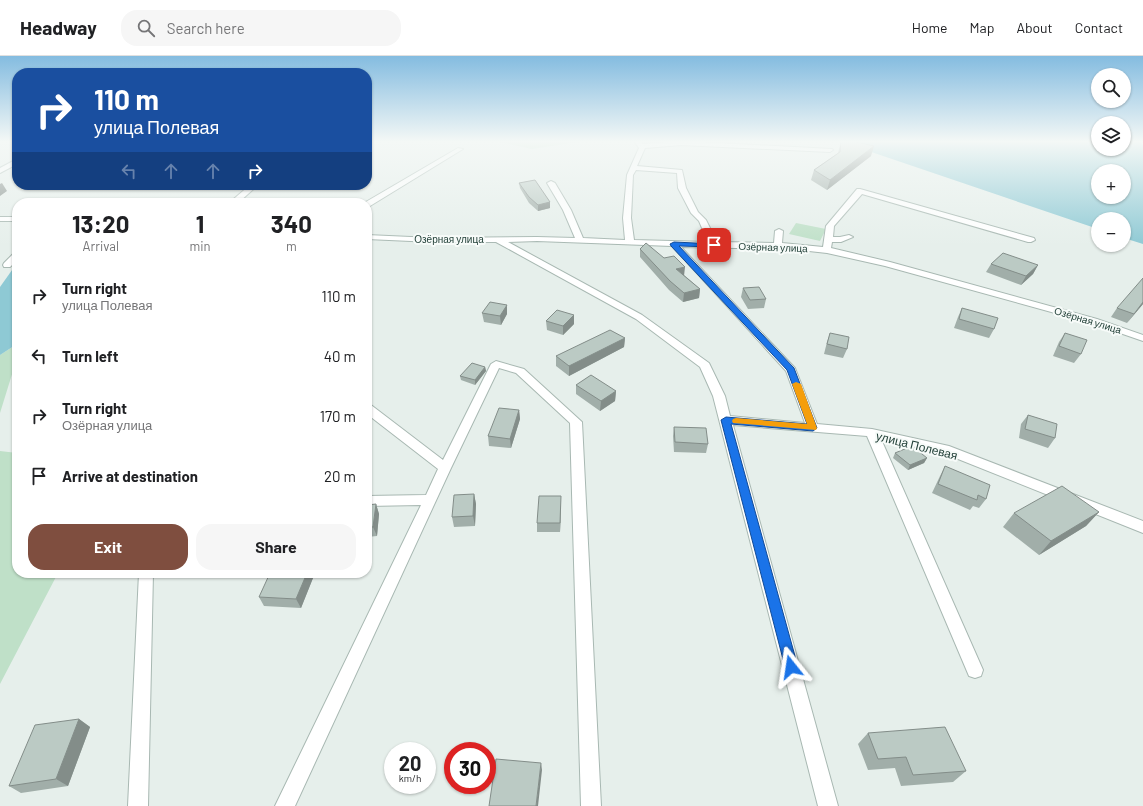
<!DOCTYPE html>
<meta charset="utf-8">
<style>
:root{--surface:#fff;--page:#f6f6f6;--text:#202124;--muted:#757577;--line:#e0e0e0;--accent:#7f4e3f}
body{margin:0;font-family:Barlow,sans-serif;background:var(--page);color:var(--text);height:100vh;display:flex;flex-direction:column;font-size:15px;white-space:nowrap}
*{box-sizing:border-box;margin:0}
p{font-size:13px;color:var(--muted)}
.icon{flex:none;width:22px;height:22px;fill:none;stroke:currentColor;stroke-width:2;stroke-linecap:round;stroke-linejoin:round}
.map{position:relative;flex:1;overflow:hidden}
.side{position:absolute;left:12px;top:142px;width:360px;height:380px;display:flex;flex-direction:column;background:var(--surface);border-radius:16px;box-shadow:0 1px 3px #0004}
.side>*{flex:none}
.hud{position:absolute;left:12px;top:12px;width:360px;height:122px;border-radius:16px;box-shadow:0 1px 3px #0004;background:#1a4fa0;color:#fff;overflow:hidden}
.buttons{position:absolute;left:1091px;top:12px;display:grid;gap:8px}
.buttons a{display:grid;place-items:center;width:40px;height:40px;border-radius:50%;background:var(--surface);box-shadow:0 1px 3px #0004;font-size:20px}
.speed{position:absolute;left:384px;top:686px;display:flex;gap:8px;font-size:20px;font-weight:700;text-align:center}
.speed>*{display:grid;place-content:center;width:52px;height:52px;border-radius:50%;background:var(--surface);box-shadow:0 1px 3px #0004;line-height:1}
.speed small{font-size:10px;font-weight:400}
.speed .limit{border:6px solid #d22;background:#fff;color:#111}
.pin{position:absolute;display:grid;place-items:center;width:34px;height:34px;color:#fff;margin:-17px;border-radius:8px;box-shadow:0 2px 6px #0006}
.me{position:absolute;width:44px;margin:-22px;rotate:345deg;stroke-linejoin:round;filter:drop-shadow(0 0 3px #0008)}
.turn{display:flex;align-items:center;gap:14px;height:84px;padding:0 16px;font-size:18px}
.turn .icon{width:52px;height:52px;stroke-width:2.5}
.turn b{display:block;font-size:28px;line-height:34px}
.lanes{display:flex;align-items:center;height:38px;padding:0 16px;background:#0003;justify-content:center;gap:20px;direction:ltr}
.lanes .off{opacity:.35}
.eta{display:flex;justify-content:space-evenly;align-items:center;height:68px;text-align:center}
.eta b{font-size:24px;font-weight:700;line-height:28px}
.action{display:flex;gap:8px;margin-top:auto;padding:8px 16px}
.action a{flex:1;height:46px;border-radius:16px;background:var(--accent);color:#fff;font-size:16px;font-weight:700;line-height:46px;text-align:center}
.action a+a{background:var(--page);color:var(--text)}
ul{padding:0;list-style:none}
li{display:flex;align-items:center;gap:12px;height:60px;padding:0 16px}
li div{flex:1}
li b{display:block;font-size:15px}
li em{font-style:normal}
header{display:flex;align-items:center;gap:24px;box-sizing:border-box;height:56px;padding:0 20px;background:var(--surface);border-bottom:1px solid var(--line)}
header strong{font-size:19px}
nav{display:flex;gap:22px;margin-inline-start:auto;font-size:14px}
.search{width:280px;height:36px;background:var(--page);display:flex;align-items:center;gap:10px;box-sizing:border-box;padding:0 14px;border-radius:16px;color:var(--muted);font-size:15px}
.map>svg:first-child{display:block}
.green{fill:#bfe0c8}
.water{fill:#8ec9d4;fill-rule:evenodd}
.lines{fill:none;stroke-linecap:round;stroke-linejoin:round}
.minor-casing{stroke:#a8b8b2;stroke-width:2}
.minor{fill:#fff;fill-rule:evenodd}
.wall{fill:#a1aea9}
.shaded-wall{fill:#838d89}
.building{fill:#bbcac4;stroke:#838d89}
.route{fill:#1a73e8;stroke:#114b97}
.slow{fill:#f59e0b}
.labels{text-anchor:middle;dominant-baseline:central;stroke-width:4;stroke-linejoin:round;paint-order:stroke}
.far-street-label{font-size:10px;fill:#24423a;stroke:#f7fbf9}
.street-label{font-size:12px;fill:#24423a;stroke:#f7fbf9}
</style>
<header>
<strong>Headway</strong>
<div class="search"><svg class="icon" aria-label="search" viewBox="0 0 24 24"><circle cx="10" cy="10" r="6"/><path d="M15 15l6 6"/></svg>Search here</div>
<nav><a>Home</a><a>Map</a><a>About</a><a>Contact</a></nav>
</header>
<div class="map">
<svg width="1143" height="750" viewBox="0 0 1143 750">
<rect width="100%" height="100%" fill="#e6efeb"/>
<path class="green" d="M495,85H584L532,93Z
M796,167L826,173L820,185L789,178Z
M17,288V311L13,315L0,357V299Z
M0,395L17,397V517H58L0,628Z"/>
<path class="water" d="M839,85H1098V93H1124V85H1139L1143,89V188L1124,182V163H1098V173ZM1098,115H1124V141H1098Z
M17,207V288L0,299V231Z"/>
<g class="lines">
<g class="minor-casing">
<path id="minor" d="M634,85H640L642,88L681,85L832,93L833,94L830,96L681,89L645,92L637,110L682,114L686,132L698,156L706,164L717,186L774,187L775,175L779,173L783,175L782,187L823,191L826,170L857,133H860L1034,182L1035,184L1031,186H1028L862,138L834,170L833,181H840L849,179L853,181L841,186H832L831,192L890,206L1097,263L1143,279V285L1091,267L885,210L827,197L791,193L681,191L795,312L817,368L872,373L949,390L1143,465V477L943,397L881,383L983,614L981,620L975,622L969,620L867,380L733,369L838,750H818L713,340L700,311L636,263L496,186H433L367,183V179L433,182L537,181L575,182L563,154L547,127L551,125L555,127L571,154L583,182L625,184L623,162L627,119L639,92ZM636,114L677,117L678,132L691,157L699,165L708,186L634,184L631,162L633,119ZM537,185L672,190L786,315L805,367L730,360L725,340L709,307L642,259L508,186Z
M458,92L463,93L370,150H367V147H364Z
M17,103V108L0,117V112Z
M250,129H258L238,147H229Z
M74,143L78,145L77,147H66Z
M0,161H17V165H0Z
M17,196V204L10,211H4L3,209L4,207L14,197Z
M496,305L524,313L582,366L601,750H581L570,367L516,317L499,312L451,412L295,750H275L421,449L367,450V440L426,439L438,413L367,358V348L371,349L443,404L491,308Z
M139,517H153L148,750H128Z"/>
</g>
<use href="#minor" class="minor"/>
</g>
<path class="wall" d="M841,85L871,100L827,134L811,124L814,114L838,97Z
M519,127L550,146V152L538,155L529,147L520,132Z
M640,193L684,219L700,233L699,242L683,246L669,234L640,201Z
M991,208L1038,209L1033,218L1021,229L986,216Z
M743,232L766,243L764,252L748,253L741,241Z
M1143,248L1127,267L1111,261L1117,252Z
M507,249V258L501,269L484,266L482,257Z
M962,252L994,273L989,282L954,272L958,261Z
M574,259V268L563,279L547,274L546,265Z
M830,277L847,293L843,302L824,298L827,286Z
M1065,277L1081,298L1074,307L1053,300L1059,286Z
M625,282L624,291L569,320L556,310V300Z
M485,311L486,315L475,329L461,324L460,320Z
M576,329L616,335L615,345L600,355L576,338Z
M519,354L520,363L511,392L489,390L488,380Z
M1028,359L1055,382L1048,392L1019,382L1021,368Z
M674,371L708,388L706,397L674,396L673,380Z
M895,397L927,402L924,407L908,414L893,402Z
M945,410L986,443L979,452L973,450L970,454L932,437L940,420Z
M474,438L476,448L475,470L454,471L452,461Z
M376,448L379,458L377,480L367,481V449Z
M561,450L560,476H537V467Z
M1099,456L1086,470L1039,499L1003,471L1014,457Z
M315,517L301,552L264,550L259,541Z
M79,663L90,671L68,730L21,737L9,730Z
M868,677L966,715L953,726L901,730L895,712L868,714L858,688Z"/>
<path class="shaded-wall" d="M874,90L871,100L827,134L830,124Z
M2,127L7,135L0,140V128Z
M550,146V152L538,155V149Z
M1038,209L1033,218L1021,229L1026,220Z
M685,211L684,220L676,213Z
M700,233L699,242L683,246L684,237Z
M1143,246V248L1127,267L1134,258Z
M507,249V258L501,269L500,260Z
M574,259V268L563,279V270Z
M625,282L624,291L569,320V310Z
M485,311L486,315L475,329V324Z
M616,335L615,345L600,355L601,345Z
M519,354L520,363L511,392L510,383Z
M927,402L924,407L908,414L910,409Z
M474,438L476,448L475,470L473,460Z
M561,440V450L560,476V467Z
M376,448L379,458L377,480L373,471Z
M1099,456L1086,470L1039,499L1051,485Z
M307,517H315L301,552L296,543Z
M79,663L90,671L68,730L56,723Z
M541,707L542,714L538,750H536Z"/>
<path class="building" d="M841,85H852L874,90L830,124L814,114L840,96Z
M535,124L550,146L538,149L529,141L519,127Z
M646,187L664,202L674,200L685,211L676,213L700,233L684,237L670,225L640,193Z
M1003,197L1038,209L1026,220L991,208Z
M1143,222V246L1134,258L1117,252Z
M759,231L766,243L750,244L743,232Z
M490,246L507,249L500,260L482,257Z
M962,252L998,262L994,273L959,263Z
M557,254L574,259L563,270L546,265Z
M610,274L625,282L569,310L556,300Z
M830,277L849,281L847,293L827,288Z
M1065,277L1087,284L1081,298L1059,290Z
M472,307L485,311L475,324L460,320Z
M591,319L616,335L601,345L576,329Z
M499,352L519,354L510,383L488,380Z
M1028,359L1057,368L1055,382L1025,373Z
M674,371L706,372L708,388L675,386Z
M912,390L927,402L910,409L895,397Z
M945,410L990,429L986,443L978,439L977,444L938,428Z
M1062,430L1099,456L1051,485L1014,457Z
M474,438L473,460L452,461L454,439Z
M539,440H561L560,467H537Z
M376,448L373,471H367V449Z
M270,517H307L296,543L259,541Z
M79,663L56,723L9,730L35,669Z
M945,671L966,715L913,719L906,701L878,703L868,677Z
M496,703L541,707L536,750H489Z"/>
<linearGradient id="sky" x2="0" y2="1"><stop stop-color="#84bce0"/><stop offset="0.45" stop-color="#f4f8f6"/><stop offset="1" stop-color="#f4f8f6" stop-opacity="0"/></linearGradient>
<rect width="1143" height="190" fill="url(#sky)"/>
<path class="route" d="M674,186L716,188V190L714,191L679,190L794,312L817,372L813,375L731,368L798,611L796,615L791,617L787,615L785,611L721,364L726,361L807,368L787,314L671,190L670,188Z"/>
<path class="slow" d="M796,326L801,328L817,372L816,374L733,367L732,365L733,363L736,362L807,368L792,328Z"/>
<g class="labels">
<g class="far-street-label">
<text x="449" y="183">Озёрная улица</text>
<text transform="translate(773 191) rotate(2)">Озёрная улица</text>
<text transform="translate(1088 264) rotate(17)">Озёрная улица</text>
</g>
<g class="street-label">
<text transform="translate(917 389) rotate(14)">улица Полевая</text>
</g>
</g>
</svg>
<div class="buttons">
<a><svg class="icon" aria-label="search" viewBox="0 0 24 24"><circle cx="10" cy="10" r="6"/><path d="M15 15l6 6"/></svg></a>
<a><svg class="icon" aria-label="layers" viewBox="0 0 24 24"><path d="M12 4l9 5-9 5-9-5zM3 14l9 5 9-5"/></svg></a>
<a>+</a>
<a>−</a>
</div>
<div class="speed"><div>20<small>km/h</small></div><div class="limit">30</div></div>
<div class="pin" style="left:714px;top:189px;background:#d93025"><svg class="icon" aria-label="arrive" viewBox="0 0 24 24"><path d="M6 21V4h12l-3 4 3 4H6"/></svg></div>
<svg class="me" style="left:791px;top:611px" viewBox="-20 -20 40 40"><path d="M0-17L14 15 0 8-14 15z" fill="#1a73e8" stroke="#fff" stroke-width="4"/></svg>
<div class="hud">
<div class="turn"><svg class="icon" aria-label="right" viewBox="0 0 24 24"><path d="M7 20v-9h11M14 6l5 5-5 5"/></svg><div><b>110 m</b>улица Полевая</div></div>
<div class="lanes"><svg class="icon off" aria-label="left" viewBox="0 0 24 24"><path d="M17 20v-9H6M10 6l-5 5 5 5"/></svg><svg class="icon off" aria-label="ahead" viewBox="0 0 24 24"><path d="M12 20V5M6 11l6-6 6 6"/></svg><svg class="icon off" aria-label="ahead" viewBox="0 0 24 24"><path d="M12 20V5M6 11l6-6 6 6"/></svg><svg class="icon" aria-label="right" viewBox="0 0 24 24"><path d="M7 20v-9h11M14 6l5 5-5 5"/></svg></div>
</div>
<section class="side">
<div class="eta">
<div><b>13:20</b><p>Arrival</p></div>
<div><b>1</b><p>min</p></div>
<div><b>340</b><p>m</p></div>
</div>
<ul>
<li><svg class="icon" aria-label="right" viewBox="0 0 24 24"><path d="M7 20v-9h11M14 6l5 5-5 5"/></svg><div><b>Turn right</b><p>улица Полевая</p></div><em>110 m</em></li>
<li><svg class="icon" aria-label="left" viewBox="0 0 24 24"><path d="M17 20v-9H6M10 6l-5 5 5 5"/></svg><div><b>Turn left</b></div><em>40 m</em></li>
<li><svg class="icon" aria-label="right" viewBox="0 0 24 24"><path d="M7 20v-9h11M14 6l5 5-5 5"/></svg><div><b>Turn right</b><p>Озёрная улица</p></div><em>170 m</em></li>
<li><svg class="icon" aria-label="arrive" viewBox="0 0 24 24"><path d="M6 21V4h12l-3 4 3 4H6"/></svg><div><b>Arrive at destination</b></div><em>20 m</em></li>
</ul>
<div class="action"><a>Exit</a><a>Share</a></div>
</section>
</div>
